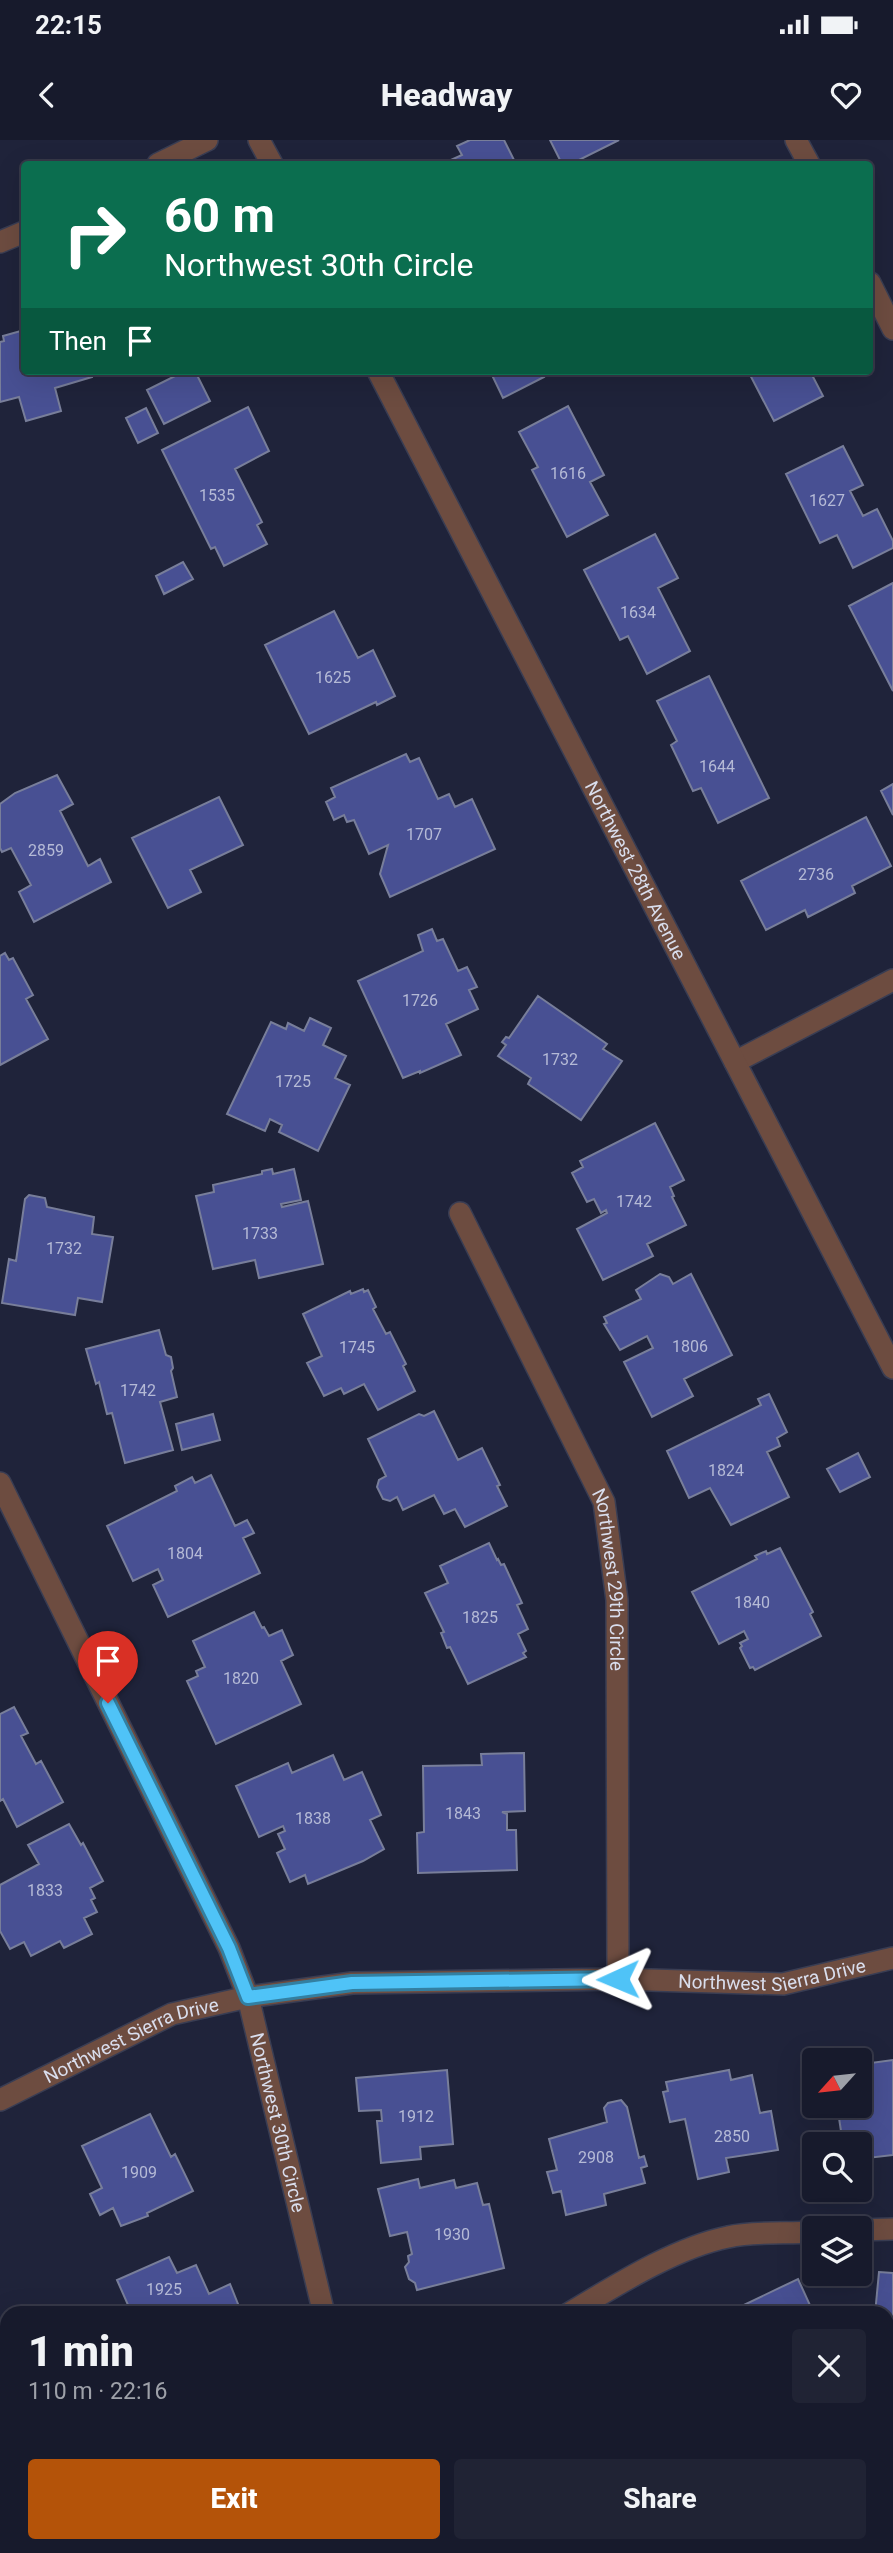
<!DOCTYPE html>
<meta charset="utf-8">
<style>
:root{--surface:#171a2c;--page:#202334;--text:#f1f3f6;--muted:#9ea1a9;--line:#363848;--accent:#b45309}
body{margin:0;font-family:Roboto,sans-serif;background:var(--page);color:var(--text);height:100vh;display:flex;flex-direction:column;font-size:26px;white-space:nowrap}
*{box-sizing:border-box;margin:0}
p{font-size:23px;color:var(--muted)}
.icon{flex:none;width:38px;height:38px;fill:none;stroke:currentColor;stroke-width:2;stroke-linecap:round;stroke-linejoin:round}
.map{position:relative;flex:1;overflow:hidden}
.side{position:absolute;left:0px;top:2166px;width:894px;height:247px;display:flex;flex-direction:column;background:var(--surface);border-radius:21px 21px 0 0;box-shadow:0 7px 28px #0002,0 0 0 2px var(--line)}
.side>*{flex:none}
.hud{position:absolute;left:21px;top:21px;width:852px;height:214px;border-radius:7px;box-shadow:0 7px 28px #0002,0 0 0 2px var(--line);background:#0b6e4f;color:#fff;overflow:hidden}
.needle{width:46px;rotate:243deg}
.buttons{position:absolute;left:802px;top:1908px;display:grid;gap:14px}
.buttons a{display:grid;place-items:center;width:70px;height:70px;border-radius:7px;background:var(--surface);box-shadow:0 7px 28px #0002,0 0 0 2px var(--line);font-size:35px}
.pin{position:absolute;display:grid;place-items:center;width:60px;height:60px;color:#fff;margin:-72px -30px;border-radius:50% 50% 50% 0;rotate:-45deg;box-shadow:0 0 7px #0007}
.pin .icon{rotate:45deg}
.me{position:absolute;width:77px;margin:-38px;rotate:269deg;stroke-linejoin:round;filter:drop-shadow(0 0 5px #0008)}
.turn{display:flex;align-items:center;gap:24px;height:147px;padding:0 28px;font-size:32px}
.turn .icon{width:91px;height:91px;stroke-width:2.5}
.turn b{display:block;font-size:49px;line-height:60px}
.then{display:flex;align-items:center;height:66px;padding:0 28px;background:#0003;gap:14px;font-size:26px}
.round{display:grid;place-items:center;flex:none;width:74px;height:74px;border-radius:7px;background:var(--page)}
.head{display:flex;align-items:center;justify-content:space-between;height:119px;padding:0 28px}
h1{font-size:42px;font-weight:800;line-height:52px}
.cta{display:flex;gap:14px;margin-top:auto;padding:14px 28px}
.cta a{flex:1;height:80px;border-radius:7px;background:var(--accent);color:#fff;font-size:28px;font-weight:800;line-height:80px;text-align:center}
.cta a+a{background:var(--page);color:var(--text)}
.status{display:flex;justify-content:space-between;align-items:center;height:49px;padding:0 35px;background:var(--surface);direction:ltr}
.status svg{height:19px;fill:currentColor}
header{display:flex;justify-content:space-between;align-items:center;height:91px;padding:0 28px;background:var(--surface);font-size:32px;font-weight:800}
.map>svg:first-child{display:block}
.building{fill:#485093;stroke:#787e9a;stroke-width:2}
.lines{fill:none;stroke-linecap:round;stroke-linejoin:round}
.minor-casing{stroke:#393d53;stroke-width:24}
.tertiary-casing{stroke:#393d53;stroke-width:24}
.minor{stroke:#6d4c40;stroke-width:21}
.tertiary{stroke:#6d4c40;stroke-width:21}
.route-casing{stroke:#337fa1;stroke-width:18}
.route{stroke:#4fc3f7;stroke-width:12}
.labels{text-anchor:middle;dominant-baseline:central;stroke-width:7;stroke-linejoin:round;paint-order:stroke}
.number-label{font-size:16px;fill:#b5bad6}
.street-label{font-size:19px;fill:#d9ddec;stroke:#0b0d17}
</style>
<div class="status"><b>22:15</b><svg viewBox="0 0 49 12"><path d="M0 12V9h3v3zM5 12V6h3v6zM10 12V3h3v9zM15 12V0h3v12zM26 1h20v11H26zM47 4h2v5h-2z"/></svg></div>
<header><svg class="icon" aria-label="back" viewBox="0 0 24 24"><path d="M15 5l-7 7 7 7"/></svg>Headway<svg class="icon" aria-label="heart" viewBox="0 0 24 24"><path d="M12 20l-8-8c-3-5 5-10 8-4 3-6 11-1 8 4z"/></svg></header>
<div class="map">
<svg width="893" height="2413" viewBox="0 0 893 2413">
<rect width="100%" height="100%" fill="#1f233a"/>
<path class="building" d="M470,0H504L516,24H442L462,15L457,6Z
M550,0H619L571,24H562Z
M24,190V231H91L92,237L55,248L61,271L26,281L19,257L0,262V202L4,201L3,196Z
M185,231H195L210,261L164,284L147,250Z
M490,231H541L544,237L503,258Z
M748,231H810L823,256L774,281Z
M568,266L604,335L590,342L608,375L567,397L532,330L538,327L519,292Z
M248,267L269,311L235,329L262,382L257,385L267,404L224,426L215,407L211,409L162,310Z
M146,268L158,293L138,303L126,278Z
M843,306L863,345L850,351L863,376L877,369L893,401V408L853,428L837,395L820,403L786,334Z
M655,394L678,438L658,448L690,511L647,534L628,496L620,500L584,430Z
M183,422L193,439L164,454L156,436Z
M893,443V551L849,466Z
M334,471L358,518L373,510L395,556L377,565L376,562L309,594L265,505Z
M709,536L769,658L718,683L701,648L693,651L671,605L677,601L657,561Z
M406,614L410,622L419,618L438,659L449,654L455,667L472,659L495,709L390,757L380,734L388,705L369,714L354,680L347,682L344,675L334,680L326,662L335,657L331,648Z
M57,635L73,664L60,671L88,726L100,719L111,742L34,782L19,752L31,745L11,708L2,712L0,708V664L15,653Z
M893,644V675L881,651Z
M219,657L243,705L190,730L201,752L168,768L132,698Z
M866,677L891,726L852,746L855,753L808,777L805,770L766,790L741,741Z
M432,789L437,801L443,799L458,831L467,827L477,847L469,850L478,869L446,884L461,915L420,933V931L403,938L358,841L423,811L418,795Z
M5,813L9,820L13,818L33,855L26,859L48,899L0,925V816Z
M538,856L607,904L603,909L622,921L581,980L528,944L531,938L498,916L506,905L502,902L506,897L509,898Z
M310,878L331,888L323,905L346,916L335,938L350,945L318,1011L279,992L282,985L270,979L265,991L227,974L271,882L286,889L288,883L304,891Z
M655,983L684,1040L670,1047L674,1056L672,1057L686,1085L647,1104L653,1116L603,1140L577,1089L607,1073L606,1070L601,1073L594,1059L587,1062L572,1033L583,1027L580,1021Z
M272,1029L273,1034L294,1029L301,1060L281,1064L282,1067L308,1061L323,1124L259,1138L255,1120L213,1129L196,1056L214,1052L213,1045L262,1034V1031Z
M29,1055L45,1058L47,1067L94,1077L92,1094L113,1097L102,1162L78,1158L75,1175L2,1163L9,1119L16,1121L25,1059Z
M660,1134L669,1137L673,1144L691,1134L732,1215L684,1239L693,1256L652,1277L624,1222L653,1208L647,1196L620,1210L604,1184L607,1183L604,1177L641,1159L636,1150Z
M363,1149L364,1152L368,1150L376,1167L373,1169L386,1194L390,1192L406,1224L403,1226L415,1251L378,1270L364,1244L344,1254L341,1248L324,1256L307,1223L322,1216L303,1174L350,1151L351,1154Z
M159,1190L166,1215L171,1217L173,1228L171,1231L177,1257L160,1262L173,1310L125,1323L112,1273L107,1274L99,1242L96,1244L86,1209Z
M769,1254L787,1292L777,1298L780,1306L767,1312L789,1357L731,1385L710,1348L689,1358L667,1311L761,1265L758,1259Z
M434,1271L458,1320L482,1308L500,1345L497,1346L507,1366L465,1387L455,1369L444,1374L434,1355L403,1370L397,1357L390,1361L383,1359L377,1347L379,1340L386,1336L368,1299L419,1274L424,1276Z
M213,1274L220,1300L182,1310L176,1284Z
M858,1313L870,1337L840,1352L827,1329Z
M211,1335L235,1386L247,1380L254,1393L243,1398L260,1433L168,1477L153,1445L163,1440L158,1429L133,1441L107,1386L177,1351L175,1346L192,1337L195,1343Z
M489,1403L497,1420L498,1419L501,1425L504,1424L522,1463L517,1465L528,1489L518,1494L526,1511L523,1513L526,1517L468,1544L450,1507L447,1508L441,1493L444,1492L425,1453L448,1443L440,1426Z
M780,1408L813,1472L810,1474L821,1496L755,1530L753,1527L750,1528L740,1508L742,1506L740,1503L748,1499L744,1491L719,1504L692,1452L757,1419L755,1416L766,1411L767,1414Z
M254,1472L262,1488L264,1487L269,1496L282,1490L293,1515L281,1521L301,1564L216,1604L187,1541L198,1536L196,1531L205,1527L193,1501Z
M14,1567L28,1593L21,1596L36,1624L41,1621L63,1662L17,1687L3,1659L0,1661V1574Z
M524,1613L525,1671L502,1672L507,1674V1690H516L517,1730L418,1733L417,1693L424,1692L423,1626L482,1625L481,1614Z
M333,1615L344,1640L362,1632L381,1675L370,1680L384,1709L363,1721L308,1744L305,1735L290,1742L277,1713L285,1709L278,1694L285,1691L283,1686L259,1697L236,1646L288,1623L292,1633Z
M69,1684L81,1705L83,1703L103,1741L90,1748L95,1758L91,1760L97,1772L84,1778L92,1794L64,1808L60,1801L31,1816L24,1802L10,1809L0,1791V1745L39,1724L28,1705Z
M893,1920V2015L859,2019V2004H843L839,1978L847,1977L845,1965H859V1937L865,1936L863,1924Z
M447,1930L453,2004L420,2007L421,2019L381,2023L377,1981H382L381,1970L359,1971L356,1938Z
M729,1930L731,1940L752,1935L760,1973L771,1971L778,2010L726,2018L729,2032L698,2039L685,1979L670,1982L663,1952L668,1951L666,1942Z
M621,1960L627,1967L639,2018L644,2016L647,2026L641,2028L645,2043L604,2054L606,2065L566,2075L561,2051L553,2053L547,2032L557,2030L549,1999L607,1982L604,1968L608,1963Z
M150,1974L171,2017L175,2014L193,2051L147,2073L148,2076L121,2086L113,2068L100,2075L90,2054L102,2048L82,2006Z
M418,2039L420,2048L454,2040L456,2048L477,2043L483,2065L489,2064L504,2128L417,2150L415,2143L409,2139L405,2127L409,2122L408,2116L412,2114L407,2092L390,2096L378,2049Z
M169,2117L177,2133L196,2125L209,2154L230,2144L242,2174H132L117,2140Z
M879,2132L893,2133V2243L887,2238V2174H875Z
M798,2139L814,2174H725Z
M7,2202V2290L0,2293V2205Z
M7,2329V2389L0,2374V2361L2,2360L0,2355V2332Z
M9,2406H60L63,2413H12Z
M204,2406H291L279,2410L280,2413H205Z
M498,2406H599L601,2413H500Z"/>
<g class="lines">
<g class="minor-casing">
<g id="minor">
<path d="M796,0L809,24"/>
<path d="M158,24L207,0"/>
<path d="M0,102L24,92"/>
<path d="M870,143L893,189"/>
<path d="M735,922L893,840"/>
<path id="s1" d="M460,1073L604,1362L617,1460L618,1839"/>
<path id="s2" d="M0,1343L229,1808L248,1857L324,2174"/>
<path id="s3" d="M0,1960L172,1874L248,1857L352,1843L618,1839L783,1844L893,1818"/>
<path d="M859,2090L893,2089"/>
<path d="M568,2174C615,2146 674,2108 728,2097C753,2091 787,2094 814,2092"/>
<path d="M380,2406L383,2413"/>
</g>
</g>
<g class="tertiary-casing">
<g id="tertiary">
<path d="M259,0L272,24"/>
<path id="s4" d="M378,231L893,1228"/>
</g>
</g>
<use href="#minor" class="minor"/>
<use href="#tertiary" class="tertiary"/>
</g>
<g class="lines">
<g class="route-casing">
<path id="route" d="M108,1563L229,1808L248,1857L352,1843L618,1839"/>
</g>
<use href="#route" class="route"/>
</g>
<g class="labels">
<g class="number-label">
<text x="568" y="333">1616</text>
<text x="217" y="355">1535</text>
<text x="827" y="360">1627</text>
<text x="638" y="472">1634</text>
<text x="333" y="537">1625</text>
<text x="717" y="626">1644</text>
<text x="424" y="694">1707</text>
<text x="46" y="710">2859</text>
<text x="816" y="734">2736</text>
<text x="420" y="860">1726</text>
<text x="560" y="919">1732</text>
<text x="293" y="941">1725</text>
<text x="634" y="1061">1742</text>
<text x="260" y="1093">1733</text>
<text x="64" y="1108">1732</text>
<text x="690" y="1206">1806</text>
<text x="357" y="1207">1745</text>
<text x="138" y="1250">1742</text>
<text x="726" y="1330">1824</text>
<text x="185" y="1413">1804</text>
<text x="752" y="1462">1840</text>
<text x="480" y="1477">1825</text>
<text x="241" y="1538">1820</text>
<text x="463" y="1673">1843</text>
<text x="313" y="1678">1838</text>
<text x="45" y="1750">1833</text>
<text x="416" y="1976">1912</text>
<text x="732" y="1996">2850</text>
<text x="596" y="2017">2908</text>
<text x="139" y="2032">1909</text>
<text x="452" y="2094">1930</text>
<text x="164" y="2149">1925</text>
</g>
<g class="street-label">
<text stroke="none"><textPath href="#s4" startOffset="562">Northwest 28th Avenue</textPath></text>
<text stroke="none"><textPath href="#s1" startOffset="401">Northwest 29th Circle</textPath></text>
<text stroke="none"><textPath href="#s3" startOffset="796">Northwest Sierra Drive</textPath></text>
<text stroke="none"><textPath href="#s3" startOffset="145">Northwest Sierra Drive</textPath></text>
<text stroke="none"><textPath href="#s2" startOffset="700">Northwest 30th Circle</textPath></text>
</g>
</g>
</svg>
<div class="buttons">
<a><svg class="needle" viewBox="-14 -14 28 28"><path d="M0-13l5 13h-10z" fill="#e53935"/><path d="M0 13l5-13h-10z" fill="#9ea1a9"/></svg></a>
<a><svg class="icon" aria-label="search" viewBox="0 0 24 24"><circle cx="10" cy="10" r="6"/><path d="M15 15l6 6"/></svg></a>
<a><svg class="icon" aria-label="layers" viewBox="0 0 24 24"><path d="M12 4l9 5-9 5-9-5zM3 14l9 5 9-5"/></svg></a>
</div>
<div class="pin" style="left:108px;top:1563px;background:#d93025"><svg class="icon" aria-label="arrive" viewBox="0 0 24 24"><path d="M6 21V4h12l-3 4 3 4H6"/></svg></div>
<svg class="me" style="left:618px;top:1839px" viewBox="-20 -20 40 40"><path d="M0-17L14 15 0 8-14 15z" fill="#4fc3f7" stroke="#fff" stroke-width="4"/></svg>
<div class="hud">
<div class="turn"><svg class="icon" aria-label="right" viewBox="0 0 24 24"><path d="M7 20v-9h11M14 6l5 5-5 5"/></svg><div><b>60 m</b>Northwest 30th Circle</div></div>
<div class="then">Then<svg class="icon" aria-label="arrive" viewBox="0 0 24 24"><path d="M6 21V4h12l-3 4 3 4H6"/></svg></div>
</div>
<section class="side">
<div class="head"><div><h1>1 min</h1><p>110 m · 22:16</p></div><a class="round"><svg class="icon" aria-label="close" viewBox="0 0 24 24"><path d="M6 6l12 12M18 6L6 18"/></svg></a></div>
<div class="cta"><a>Exit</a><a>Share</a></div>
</section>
</div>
